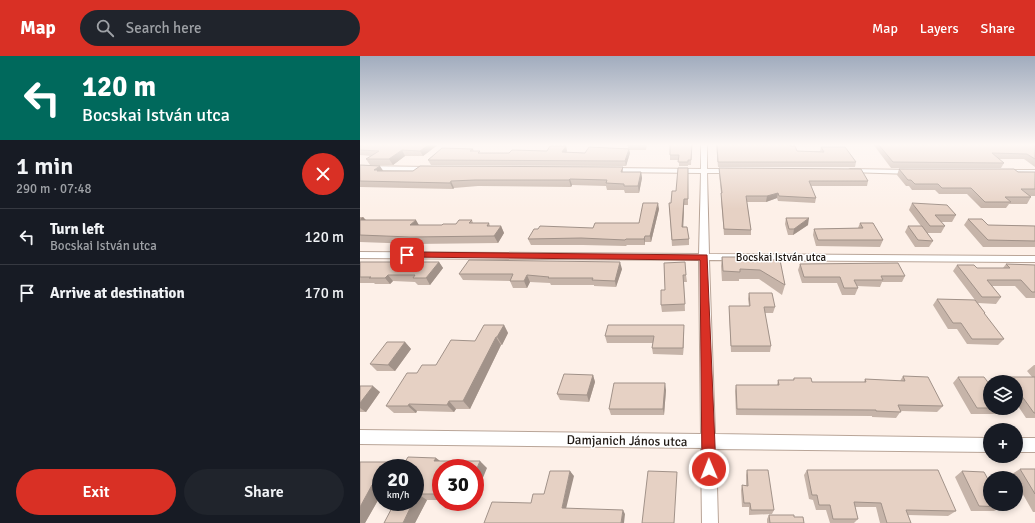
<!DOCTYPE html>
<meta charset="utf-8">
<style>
:root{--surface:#171b24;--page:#20242c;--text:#f1f3f6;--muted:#9ea1a6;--line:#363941;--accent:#d93025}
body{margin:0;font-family:Signika,sans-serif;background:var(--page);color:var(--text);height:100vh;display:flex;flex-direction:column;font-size:15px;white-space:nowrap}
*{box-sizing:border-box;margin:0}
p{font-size:13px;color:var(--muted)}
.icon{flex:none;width:22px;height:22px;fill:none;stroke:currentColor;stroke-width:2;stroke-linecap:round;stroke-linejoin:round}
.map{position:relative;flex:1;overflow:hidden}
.side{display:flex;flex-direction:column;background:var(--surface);width:360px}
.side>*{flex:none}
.guide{background:#00695c;color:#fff;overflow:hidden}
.fabs{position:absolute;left:623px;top:319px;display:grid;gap:8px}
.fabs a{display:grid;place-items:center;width:40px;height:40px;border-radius:50%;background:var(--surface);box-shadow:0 2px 6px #0003;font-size:20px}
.speed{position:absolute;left:12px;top:403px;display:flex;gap:8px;font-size:20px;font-weight:700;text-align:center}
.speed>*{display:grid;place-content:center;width:52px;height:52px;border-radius:50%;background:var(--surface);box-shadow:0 2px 6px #0003;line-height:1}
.speed small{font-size:10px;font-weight:400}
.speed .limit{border:6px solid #d22;background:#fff;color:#111}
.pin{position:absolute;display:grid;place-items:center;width:34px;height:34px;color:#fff;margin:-17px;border-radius:8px;box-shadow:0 2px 6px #0006}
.me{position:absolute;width:44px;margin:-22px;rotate:359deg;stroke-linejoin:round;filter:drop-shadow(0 0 3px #0008)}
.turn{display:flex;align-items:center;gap:14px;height:84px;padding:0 16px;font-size:18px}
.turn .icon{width:52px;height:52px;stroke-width:2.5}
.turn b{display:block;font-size:28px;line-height:34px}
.round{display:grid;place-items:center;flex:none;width:42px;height:42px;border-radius:21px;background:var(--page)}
.headline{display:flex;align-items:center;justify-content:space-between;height:68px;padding:0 16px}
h1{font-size:24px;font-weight:600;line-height:30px}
.cta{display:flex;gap:8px;margin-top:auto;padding:8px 16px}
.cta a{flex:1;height:46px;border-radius:24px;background:var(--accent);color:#fff;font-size:16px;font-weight:600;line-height:46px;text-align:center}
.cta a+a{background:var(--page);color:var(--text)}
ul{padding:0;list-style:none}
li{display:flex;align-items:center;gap:12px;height:56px;padding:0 16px;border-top:1px solid var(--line)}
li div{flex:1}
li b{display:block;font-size:15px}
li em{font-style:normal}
header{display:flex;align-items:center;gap:24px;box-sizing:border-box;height:56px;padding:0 20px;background:var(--accent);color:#fff}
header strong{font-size:19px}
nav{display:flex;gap:22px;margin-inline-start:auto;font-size:14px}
.search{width:280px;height:36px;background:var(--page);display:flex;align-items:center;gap:10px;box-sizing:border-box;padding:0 14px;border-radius:22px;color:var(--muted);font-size:15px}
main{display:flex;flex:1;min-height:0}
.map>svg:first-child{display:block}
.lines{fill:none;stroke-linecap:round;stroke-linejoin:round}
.street-casing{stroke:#b9a598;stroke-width:2}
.street{fill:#fff;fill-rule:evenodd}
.wall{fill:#c6b4a9}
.shaded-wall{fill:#a19289}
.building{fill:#e6d1c4;stroke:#a19289}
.route{fill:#d93025;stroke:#8d1f18}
.labels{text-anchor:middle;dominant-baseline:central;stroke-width:3;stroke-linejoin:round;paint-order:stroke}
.street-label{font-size:11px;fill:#1f1813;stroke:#fff}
.near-street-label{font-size:13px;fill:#1f1813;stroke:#fff}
</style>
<header>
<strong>Map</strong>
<div class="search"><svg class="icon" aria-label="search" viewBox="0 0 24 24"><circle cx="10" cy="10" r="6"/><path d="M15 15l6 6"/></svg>Search here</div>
<nav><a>Map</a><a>Layers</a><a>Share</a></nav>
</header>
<main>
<section class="side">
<div class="guide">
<div class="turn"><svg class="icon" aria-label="left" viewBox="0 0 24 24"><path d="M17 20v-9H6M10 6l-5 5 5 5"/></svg><div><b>120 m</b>Bocskai István utca</div></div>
</div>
<div class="headline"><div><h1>1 min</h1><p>290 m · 07:48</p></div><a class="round" style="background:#d93025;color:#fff"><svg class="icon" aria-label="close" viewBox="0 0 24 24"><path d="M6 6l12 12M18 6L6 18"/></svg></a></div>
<ul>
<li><svg class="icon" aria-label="left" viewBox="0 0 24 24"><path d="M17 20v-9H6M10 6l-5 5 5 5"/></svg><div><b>Turn left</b><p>Bocskai István utca</p></div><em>120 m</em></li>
<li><svg class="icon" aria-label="arrive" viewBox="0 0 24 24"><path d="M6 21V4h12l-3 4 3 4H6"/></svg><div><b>Arrive at destination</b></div><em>170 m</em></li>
</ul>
<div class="cta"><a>Exit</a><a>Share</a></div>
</section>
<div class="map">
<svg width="675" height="467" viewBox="0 0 675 467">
<rect width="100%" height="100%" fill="#fdf0e8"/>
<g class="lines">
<g class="street-casing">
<path id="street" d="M341,88H347V113H372L375,115L372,117H347L349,198L675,200V206L349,204L355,378L630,382V396L356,393L358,467H342L341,392L0,388V374L341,378L339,204L0,202V196L339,198L341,117L250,116L247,114L250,112L341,113Z
M0,110L70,111L73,113L70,115L0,114Z
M490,113L552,114L555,116L552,118L488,116L487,115Z
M675,114V118H644L641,116L644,114Z
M656,382H675V396H656Z"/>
</g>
<use href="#street" class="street"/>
</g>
<path class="wall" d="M4,88H79L63,100H45L33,109H10L6,103L12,100L0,99V90Z
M268,88H287L286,94H269L270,97L266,110L71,109L68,104L113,93L114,95L121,97H149L187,95L206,90L207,95L206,96L225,97L268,92Z
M332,88L331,109H328V110H319V104H310V99Z
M356,88H430V90L437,95H460L461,91L496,106L495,111H358Z
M513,88H671L675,90V111L664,103H639L644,107L641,112H531Z
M0,109L23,115H53L263,111V116H281L282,122L279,137H265L264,134H247L246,130L212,129L211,131L118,130L94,132L93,133L0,131Z
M328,112V149H324L323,171L329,183V189L312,190L309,147H311L316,135Z
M359,112L508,125L507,130H451L456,142L455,147L418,145L417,142L406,146H387L391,174V179H364L361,142V137L359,118Z
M539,113L675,116V140H669L671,141L667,148H649L646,152H621L607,138H579L575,134H552L549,130H546L537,119Z
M552,147L596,159L592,166H581L585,170L581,177H567L573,185L569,191H555L545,176L548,170H561L549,154Z
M299,153L291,186H285V189H267L266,190L223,189H171L168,183L178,173L233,172L279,167Z
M0,161H3L6,164L59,169H82L96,168L112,164L113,167H129L130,170H141L144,177L138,187L55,188L0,186Z
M426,162L448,169L433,179H428L425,168Z
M608,163L628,169L675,170V191H623L604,169Z
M500,167L523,184L520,191L456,190L453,179L454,173L498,172Z
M362,201L383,204H420L425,229L422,239L399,223H379V225H362L361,210Z
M0,206H79L83,212L70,229H58L55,226L33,225L30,228H15L14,227H0Z
M304,207L326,219L327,226H324L325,255L302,256L301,249L305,234Z
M440,208L545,220L542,226H522L520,231L497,230L498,232L495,239H482L477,227H442L438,214Z
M646,208L675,209V242H666L655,230H632L641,241L636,248L618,247L625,257L624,258L644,283L638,289L607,288L597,273H588L573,249L577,243L615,244L593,215L597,209L617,212H643Z
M262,213L256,231L234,230V229H191L190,227L170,226L167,232H153L150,225L103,224L99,218Z
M389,237L415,251L413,257H405L411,290L410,296H371L369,256V250H389L388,243Z
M144,269L148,277L142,289H141L110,353H96L94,356L57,355L56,357H34L26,350L57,317L76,309L115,285Z
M324,276L323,299L293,298L292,292L293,287H247L245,280Z
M45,286L51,293L35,315H17L10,308Z
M674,309H675V362H666L656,347V326H643L648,321H672L667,315Z
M233,319L235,326L229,346L200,344L197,338Z
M543,320L583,350L577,356L541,355L536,362L512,361V360L376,359L375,335L376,329H417L418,324H433L434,322L452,326H504L505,323L540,325Z
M598,321L630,352H644L638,358H611L593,327Z
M0,330L20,336L6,356H0Z
M306,334L304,359H251L249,353Z
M76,402L80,405L127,412H81V444H67L55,467H24L55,412H21V439L5,467L0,406H45Z
M660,413H675V456H673L656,426V422H654L652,418Z
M387,414L414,454L412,458L389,459V451H382L381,434L382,429H386V419Z
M447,414L596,455L588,460L548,459L551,467H520L516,451H495L498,463L494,467H470L466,454H456L453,444L449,443L444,419Z
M602,415L642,451L634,455H611L595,421Z
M409,459L434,461L444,467H407V463Z"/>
<path class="shaded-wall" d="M70,88H79L63,100L60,95Z
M206,90L207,95L203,101L202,96Z
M269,93L270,97L266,110L265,105Z
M42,94L45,100L33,109L29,103Z
M20,110L24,116L21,118L14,114Z
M281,116L282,122L279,137L278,130Z
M210,123L212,129L211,131L209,124Z
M91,125L94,132L93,133L90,127Z
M418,137L417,142L406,146L407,140Z
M324,143V149L323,177L322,171Z
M298,147L299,153L291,186L290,180Z
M3,161L9,168L0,163Z
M449,162L448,169L433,179L434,173Z
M56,164L60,171L50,169Z
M141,170L144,177L138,187L134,180Z
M285,180V189L284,183Z
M79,206L83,212L70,229L66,222Z
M260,206L262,213L256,231L255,225Z
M28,219L33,225L30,228L25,222Z
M167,219L170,226L167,232L164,225Z
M144,269L148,277L142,289L137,281Z
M324,269V276L323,299V292Z
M136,281L141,289L110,353L103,345Z
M45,286L51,293L35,315L28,309Z
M233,319L235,326L229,346L227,339Z
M305,327L306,334L304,359L303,353Z
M13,330L20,336L6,356L0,352V347Z
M89,345L96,353L94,356L87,349Z
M49,348L57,355L56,357L48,350Z
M76,402L84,408L74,405Z
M120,405L127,412L115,441V417Z
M210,415L214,420L205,457L202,452Z
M12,429L21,434V439L5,467H0V451Z
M58,438L67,444L55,467H43L53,446H55V443Z
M263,454L265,458L264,467H261Z"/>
<path class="building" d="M4,88H70L60,95L42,94L29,103H6L19,95L0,94V90Z
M268,88H286V89H267Z
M310,88H332L331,104H328V106H318L319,99H310Z
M357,88H430V90H435L437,95L464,96L461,91H485L496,106H358Z
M518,88H671L675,90V103L667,98L632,97L644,107L533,106Z
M190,90H206L202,96L225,97L229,91L269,93L265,105L68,104L82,92L113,93L110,95H120L118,97H149L152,94L187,95Z
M0,109L20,110L14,114H18L17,115H53L60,110L263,111L261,116H281L278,130H264V128L246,127L247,124L210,123L209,124H115L91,125L90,127L0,125Z
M318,112H328V143H324L322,171H327L329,183L312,184L309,147H311L312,135H316Z
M359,112L501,113L508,125H449L456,142L419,140L418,137L407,140H386L391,174L364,173L361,137H362Z
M539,113H654L658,116H675V133H661L671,141H645L651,146H625L611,132H582L578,128H555L551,124H548Z
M283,147H298L290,180H285L284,183H266L265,184L221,182L168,183L174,173H178L180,170L233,172L235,167H279Z
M552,147L587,149L596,159H575L585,170H570Z
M426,162H449L434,173H429Z
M608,163H622L628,169L675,170V185L628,184Z
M0,164H56L50,169H82L83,168H96L99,164H112L109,167H129L127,170H141L134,180L50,181L0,179Z
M500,167H513L523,184H458L454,173L503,172Z
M548,170H562L573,185L558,184Z
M362,201H383V204H420L425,229L400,214L380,213V216L363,215Z
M109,204L260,206L255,225L232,224L233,222H188L189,221L167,219L164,225H150L153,218H99Z
M0,206H79L66,222H53L55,219H28L25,222H9L11,221H0Z
M325,206L326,219H323L325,248L301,249V234H305L304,207Z
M538,207L545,220H521L523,224H494L498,232H484L480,221H444L440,208Z
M646,208L675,209V236H672L661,224H627L641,241H622L597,209H614L617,212H650Z
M389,237H412L415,251H404L411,290H371L369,250H390Z
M577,243L615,244L625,257H624L644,283H612L601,267H593Z
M124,269H144L137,281H136L103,345H89L87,349L49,348L48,350H26L47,317H57L62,309H76L91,284L115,285Z
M248,269H324L323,292H292L294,280H245Z
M27,286H45L28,309L10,308Z
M204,318L233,319L227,339L197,338Z
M543,320L568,321L583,350L538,349L541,356L516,355V354L377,353L376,329H419L418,324H434V322H451L452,326H506L505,323L545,325Z
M598,321H624L630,329V352H617Z
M648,321H675V357H674L656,332V326H652Z
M254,327H305L303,353H249Z
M0,330H13L0,347Z
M48,401L76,402L74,405H120L115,417V412H81V438H58L55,443V412H21V429H12L0,451V406H45Z
M660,413H675V438Z
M387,414H408L414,454H391L390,447H384L382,429L388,430Z
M447,414H578L596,455L546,454L551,467H527L521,447L494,446L498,463H473L470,449H459L457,439H452Z
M190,415H210L202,452L263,454L261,467H124L132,446L171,447L173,438H184Z
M288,415L317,416L314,467H282Z
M602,415L624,416L630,427V448H641L642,451L619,450Z
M35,446H53L43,467H24Z
M409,459H434V461H443L444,467H410Z"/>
<linearGradient id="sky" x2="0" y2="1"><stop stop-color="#a1acbe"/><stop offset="0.58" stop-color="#fef8f5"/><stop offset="1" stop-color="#fef8f5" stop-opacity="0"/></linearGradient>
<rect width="675" height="153" fill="url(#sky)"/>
<path class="route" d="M47,196L347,199L356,413L354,418L349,420L344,418L342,413L340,204L44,201L43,199L44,197Z"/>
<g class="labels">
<g class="street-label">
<text x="421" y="201">Bocskai István utca</text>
</g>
<g class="near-street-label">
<text transform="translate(267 385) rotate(1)">Damjanich János utca</text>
</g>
</g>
</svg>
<div class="fabs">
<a><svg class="icon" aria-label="layers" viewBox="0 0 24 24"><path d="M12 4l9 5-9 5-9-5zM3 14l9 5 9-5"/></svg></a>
<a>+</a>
<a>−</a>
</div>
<div class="speed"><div>20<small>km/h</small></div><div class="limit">30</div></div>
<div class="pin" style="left:47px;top:199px;background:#d93025"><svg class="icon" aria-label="arrive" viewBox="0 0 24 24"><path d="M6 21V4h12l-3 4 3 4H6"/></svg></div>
<svg class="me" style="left:349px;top:413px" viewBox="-20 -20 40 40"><circle r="17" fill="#d93025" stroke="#fff" stroke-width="3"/><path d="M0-11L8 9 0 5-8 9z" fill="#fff"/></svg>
</div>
</main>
